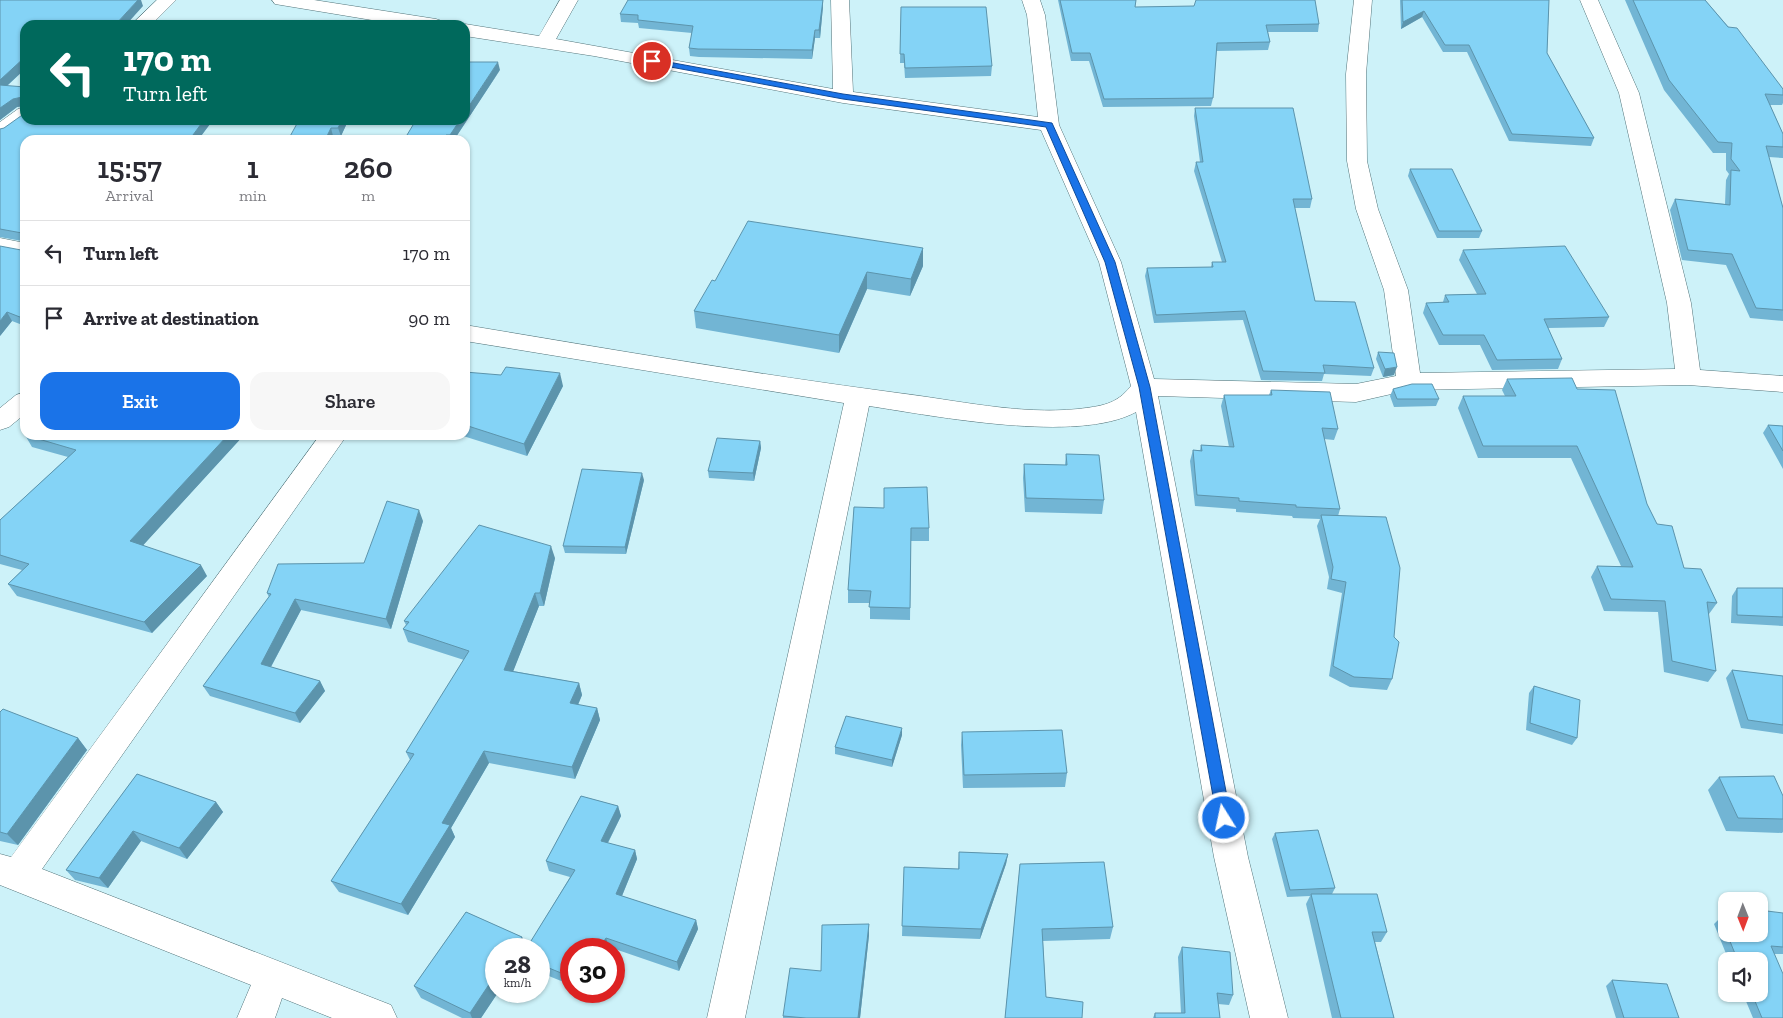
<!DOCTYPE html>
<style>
:root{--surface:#fff;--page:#f7f7f7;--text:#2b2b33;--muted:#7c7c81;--line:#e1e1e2;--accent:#1a73e8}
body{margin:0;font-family:"Zilla Slab",serif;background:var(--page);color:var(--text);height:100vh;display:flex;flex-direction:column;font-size:19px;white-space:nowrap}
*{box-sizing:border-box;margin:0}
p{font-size:16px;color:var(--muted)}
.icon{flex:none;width:28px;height:28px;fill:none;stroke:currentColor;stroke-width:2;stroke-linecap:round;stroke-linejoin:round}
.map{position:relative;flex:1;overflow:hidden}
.side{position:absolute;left:20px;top:135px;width:450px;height:305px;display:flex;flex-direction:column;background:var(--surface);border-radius:15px;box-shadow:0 1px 4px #0004}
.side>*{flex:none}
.hud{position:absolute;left:20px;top:20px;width:450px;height:105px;border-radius:15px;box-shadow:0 1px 4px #0004;background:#00695c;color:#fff;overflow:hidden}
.needle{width:32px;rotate:179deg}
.buttons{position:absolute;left:1718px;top:892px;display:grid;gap:10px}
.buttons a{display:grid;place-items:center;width:50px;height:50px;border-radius:10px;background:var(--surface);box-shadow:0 1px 4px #0004;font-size:25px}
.speed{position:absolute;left:485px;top:938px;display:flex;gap:10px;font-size:25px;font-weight:700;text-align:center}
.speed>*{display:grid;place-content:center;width:65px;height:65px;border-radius:50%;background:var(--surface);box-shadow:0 1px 4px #0004;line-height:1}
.speed small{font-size:12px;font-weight:400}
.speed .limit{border:8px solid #d22;background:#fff;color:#111}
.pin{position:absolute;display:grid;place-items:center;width:42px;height:42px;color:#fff;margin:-21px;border:2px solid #fff;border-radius:50%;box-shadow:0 1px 5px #0007}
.me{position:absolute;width:55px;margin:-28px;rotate:350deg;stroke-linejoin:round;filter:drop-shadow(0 0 4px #0008)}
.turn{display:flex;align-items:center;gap:18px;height:105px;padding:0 20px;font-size:22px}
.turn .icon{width:65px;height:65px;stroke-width:2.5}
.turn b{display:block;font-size:35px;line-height:42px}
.eta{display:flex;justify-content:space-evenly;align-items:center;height:85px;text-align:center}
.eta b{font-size:30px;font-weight:600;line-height:35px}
.button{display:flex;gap:10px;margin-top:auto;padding:10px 20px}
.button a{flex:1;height:58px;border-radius:15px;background:var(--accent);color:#fff;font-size:20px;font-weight:600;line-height:58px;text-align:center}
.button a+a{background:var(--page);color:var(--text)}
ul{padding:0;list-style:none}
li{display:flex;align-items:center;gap:15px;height:65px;padding:0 20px;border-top:1px solid var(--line)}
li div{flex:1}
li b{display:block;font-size:19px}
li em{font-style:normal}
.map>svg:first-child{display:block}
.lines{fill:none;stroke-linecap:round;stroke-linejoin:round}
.minor-casing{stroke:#53747a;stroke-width:1}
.minor{fill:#fff;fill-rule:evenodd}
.wall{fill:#72b5d4}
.shaded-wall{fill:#5c94ac}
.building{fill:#84d3f6;stroke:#5c94ac}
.route{fill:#1a73e8;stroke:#114b97}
</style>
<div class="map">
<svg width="1783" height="1018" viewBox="0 0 1783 1018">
<rect width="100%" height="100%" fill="#cdf2f9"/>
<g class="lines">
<g class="minor-casing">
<path id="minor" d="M157,0H176L151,25H131Z
M272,0H314L436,19L442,21L445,25H402L281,5L275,4Z
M560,0H578L556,39L833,89L831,0H849L853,92L1038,117L1027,15L1022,0H1040L1045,15L1059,125L1121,262L1154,379L1356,384L1396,376L1384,290L1356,209L1347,161L1346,74L1354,0H1372L1366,74L1367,161L1378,209L1408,290L1420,373L1675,369L1667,303L1619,93L1580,0H1598L1639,93L1691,303L1700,370L1783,376V392L1688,385L1409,390L1356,402L1158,396L1248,857L1288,1018H1250L1214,857L1136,412C1078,444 935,416 869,406L745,1018H707L844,403L465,341V325C609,349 753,374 898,393C956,400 1019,415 1078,409C1101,406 1116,405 1131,386L1099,262L1041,130L843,103L594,56L465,36V25H463L465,24L539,36Z
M25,107V120H28L7,135L0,137V122L18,109Z
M0,238L25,243V257L0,252Z
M25,392V414L9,427L0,430V408L16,395Z
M320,435H347L42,869L391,1005L397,1018H332L282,998L275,1018H237L251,985L5,887L0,885V854L11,857Z"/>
</g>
<use href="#minor" class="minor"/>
</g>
<path class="wall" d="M0,0L143,6L25,25V69L7,86L25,87V120H213L198,140H25V326L12,321L0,336L21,250L22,241L0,237V129L4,128L25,114L23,110L22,106L17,107L0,120Z
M823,0V6L820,38H815L812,59L699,57L690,56L689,48L692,33L639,28L638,23L621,22L620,14Z
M1058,0H1136L1135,7L1319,24L1318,32H1268L1270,42L1268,50L1216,51L1213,98L1211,106L1103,107L1089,61H1071Z
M1400,0H1549L1547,53L1594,138L1591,146L1509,141L1467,52H1443L1422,17L1401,29Z
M1625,0H1705L1783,89V103L1782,105H1770L1783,134V158L1769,157L1783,208V321L1750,318L1726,265L1682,260L1670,210L1675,199L1725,204L1726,180L1729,174L1726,170V153H1713L1664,90Z
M901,7L992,66L991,76L905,78L904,63H900Z
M500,70L454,140H404L416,121L347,123L341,136H333L299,120H465Z
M1195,108L1312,199L1310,208H1295L1315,301L1374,368L1371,376L1324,374L1322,381L1261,380L1243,320L1154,323L1145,276L1147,268L1211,267L1212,262H1222L1194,171L1196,162H1200L1194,116Z
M1410,169L1482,231L1479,238H1437L1408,176Z
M923,248V266L910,296L867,289L839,353L696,328L694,311L715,281Z
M1463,250L1609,317L1604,327L1548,328L1562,359L1558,369L1492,370L1480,345H1439L1423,313L1426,303L1443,302L1445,295L1477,294L1459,260Z
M1378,352L1394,375L1383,377L1376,359Z
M465,372L563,386L527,456L460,435H465Z
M1507,379L1577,389L1647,504L1657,524L1684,568L1717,603L1709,614H1708L1716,671L1708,682L1664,672L1658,612L1604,611L1591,577L1597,566H1621L1571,458H1478L1458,408L1463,396H1505L1502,390Z
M1393,389L1439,399L1436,406L1394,407L1390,396Z
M1271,390L1338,429L1334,440L1324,439L1340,509L1338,516L1394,637L1392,679L1387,690L1350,687L1329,676L1342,593L1327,589L1329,577L1317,526L1320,519L1293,518L1292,516L1236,512V509L1195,506L1190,461L1193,450H1200L1201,445L1229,447L1221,406L1224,395H1269Z
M1768,425L1783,426V469L1763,433Z
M25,435H244L143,545L207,576L152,633L17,596L8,584L22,570L0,564V520L68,457L32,447Z
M760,441L761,448L754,481L709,478L708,471Z
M1066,454L1104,500L1102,514L1025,512L1023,478L1024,464L1065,465Z
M644,480L626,554L565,553L563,546Z
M854,507L929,528V541H911L910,620L870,619V603H848V590Z
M423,521L391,629L301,610L271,667L320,681L325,691L300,723L210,696L203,686L269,597L267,593L364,563Z
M555,558L544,606H539L513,671L579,683L582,695L578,705L597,708L600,720L575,779L489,763L451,828L455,837L408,915L339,892L331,881L410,760L406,752L464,660L408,642L403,629L406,625L404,621Z
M1737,588H1783V626L1731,623L1732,596Z
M1732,670L1783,676V734L1741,728L1726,678Z
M1534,686L1577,738L1572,745L1526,730L1529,693Z
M0,712L78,738L87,750L18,845L0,841Z
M962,732L1067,773L1065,787L963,788L961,745Z
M902,735L892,767L835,754V747Z
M137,774L216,802L223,812L187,859L141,841L108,888L75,880L66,870Z
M1719,777L1783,796V832L1782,833L1726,831L1708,790Z
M581,796L618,806L621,816L608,843L635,850L637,859L622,896L696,920L698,929L679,971L609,947L607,949H571V985L539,972V949H496V991H499L481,1018H462L421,998L414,986L466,912L522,937L527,948L570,877L549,871L546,861Z
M1275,833L1335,888L1332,894L1387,932L1381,942H1375L1394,1018H1332L1306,904L1310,896L1287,897L1272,839Z
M959,852L1008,854L1006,864L980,939L902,936L904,867L958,869Z
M1020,864L1113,927L1110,939L1043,941L1046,997L1082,1018H1005Z
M1783,913V954H1774L1783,1018H1753L1743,994H1759V961H1729L1714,924L1720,918H1726V934H1759Z
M869,924V935L860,1018H783V1016L821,971Z
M1182,947L1233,995L1229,1005L1218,1004L1220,1018H1153L1155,1013H1181L1178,957Z
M1612,980L1679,1018H1616L1606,986Z"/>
<path class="shaded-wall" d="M138,0H141L143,6L126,25H115Z
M823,0V6L820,38L819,30Z
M1424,11L1422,17L1401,29L1403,22Z
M815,30V38L812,59V50Z
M25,57V69L0,92V80Z
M498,62L500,70L454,140H451L450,135L460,120H465V112Z
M22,97L25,106L17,107L0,120V108L13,99Z
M204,120H213L198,140H190V139Z
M342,120H346L347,123L341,136L338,128Z
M331,128L333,136L331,140H325Z
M446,135L447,140H443Z
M923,248V266L910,296L911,279Z
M867,272V289L839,353V335Z
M7,312L12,321L0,336V321Z
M1397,367L1394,375L1383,377L1385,369Z
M560,373L563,386L527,456L524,444Z
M228,435H244L137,552L130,541Z
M760,441L761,448L754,481L753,473Z
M642,473L644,480L626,554L625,547Z
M419,510L423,521L391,629L386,619Z
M551,546L555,558L544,606L540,593Z
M201,565L207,576L152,633L144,622Z
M535,593L539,606L509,682L504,670Z
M295,599L301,610L267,674L261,664Z
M320,681L325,691L300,723L295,713Z
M579,683L582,695L573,716L570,703Z
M597,708L600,720L575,779L572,767Z
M902,728V735L892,767V760Z
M78,738L87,750L18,845L7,834Z
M484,751L489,763L451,828L455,837L408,915L401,904L442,823Z
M216,802L223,812L187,859L179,848Z
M618,806L621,816L604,850L601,841Z
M133,831L141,841L108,888L99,878Z
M635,850L637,859L619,903L616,894Z
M1008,854L1006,864L980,939L981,929Z
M696,920L698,929L679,971L677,962Z
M869,924V935L860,1018H858Z
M522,937L527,949H514Z
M606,938L609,947L607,949H599Z
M496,974V991H499L481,1018H472L470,1013Z"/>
<path class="building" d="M0,0H138L115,25H25V57L0,80Z
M628,0H823L819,30H815L812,50L698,49L689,48L693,26L638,20V15L620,14Z
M1060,0H1136L1135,7L1194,6L1196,0H1315L1319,24L1266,25L1270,42L1217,43L1213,98L1104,99L1090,53H1072Z
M1402,0H1549L1547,53L1594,138L1512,134L1469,45H1445L1424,11L1403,22Z
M1633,0H1705L1728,27L1737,28L1783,89V95L1765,94L1783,134V147L1766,146L1783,208V310L1756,308L1732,254L1688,250L1675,199L1730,205L1731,170L1740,171L1731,159L1732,143L1718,142L1669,80Z
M901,7H986L992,66L905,68L904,54H900Z
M465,62H498L465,112Z
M0,85L25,87V111L23,110L22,97L13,99L0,108Z
M1195,108H1293L1312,199H1293L1315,301L1355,302L1374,368L1323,365L1325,373L1263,371L1245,311L1156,315L1147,268L1213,267L1212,262H1226L1196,162H1203Z
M25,112V120H204L190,139L160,138L158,140H25V319L7,312L0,321V246L21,250L22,233L0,229V129L4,128L25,113Z
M299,120H342L338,128H331L325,140H288Z
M416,120H460L450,135H446L443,140H404Z
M1410,169H1452L1482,231H1439Z
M748,221L923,248L911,279L867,272L839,335L694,311L712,280L715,281Z
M1565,246L1609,317L1544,319L1562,359L1497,360L1484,335H1443L1426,303L1449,302L1445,295L1486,294L1463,250Z
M1378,352L1394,353L1397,367L1385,369Z
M506,367L560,373L524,444L465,425V372L501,375Z
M1572,378L1577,389L1615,390L1647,504L1657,524L1672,526L1684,568L1701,569L1717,603L1707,602L1716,671L1672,661L1665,601L1611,599L1597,566L1633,567L1577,446H1483L1463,396H1516L1507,379Z
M1412,384H1432L1439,399H1397L1393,389Z
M1271,390L1330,392L1338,429L1322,428L1340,509L1296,507V505L1239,501V498L1197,495L1193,450L1202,451L1201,445L1234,447L1224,395H1272Z
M1768,425L1783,426V451Z
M25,435H228L130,541L201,565L144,622L8,584L29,564L0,555V520L76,450Z
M717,438L760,441L753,473L708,471Z
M1066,454L1099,455L1104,500L1026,498L1024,464L1067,465Z
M582,469L642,473L625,547L563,546Z
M927,487L929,528H911L910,608L869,607L871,591L848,590L854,507L884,508V488Z
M387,501L419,510L386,619L295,599L261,664L320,681L295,713L203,686L271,594L267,593L278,564L364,563Z
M1321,515L1386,517L1400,568L1394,637L1399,642L1392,679L1354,677L1333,666L1346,582L1331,579L1333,567Z
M479,525L551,546L540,593H535L504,670L579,683L570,703L597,708L572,767L484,751L442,823L450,825L401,904L331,881L414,754L406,752L469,651L403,629L409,622L404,621Z
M1737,588H1783V617L1737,615Z
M1732,670L1783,676V725L1748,720Z
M1534,686L1580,700L1577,738L1530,723Z
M3,709L78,738L7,834L0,832V712Z
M846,716L902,728L892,760L835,747Z
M1062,730L1067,773L964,775L962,732Z
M137,774L216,802L179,848L133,831L99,878L66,870Z
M1774,776L1783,796V819L1738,818L1719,777Z
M581,796L618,806L601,841L635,850L616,894L696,920L677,962L606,938L599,949H571V977L539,964V949H526L575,870L546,861Z
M1318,830L1335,888L1290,890L1275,833Z
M959,852L1008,854L981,929L902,926L904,867L959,869Z
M1104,862L1113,927L1042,929L1046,997L1083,1002L1082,1018H1005L1020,864Z
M1311,894H1377L1387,932H1372L1394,1018H1341Z
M1759,910L1783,913V947L1771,946L1783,974V1018H1762L1752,994H1759V961H1738L1727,934H1759Z
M466,912L522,937L514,949H496V974L470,1013L414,986Z
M1720,918H1726V932Z
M869,924L858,1018H806L783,1016L790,968L821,971L822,925Z
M1182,947L1230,952L1233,995L1217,993L1220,1018H1155V1013H1185Z
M1612,980L1667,984L1679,1018H1624Z"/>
<path class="route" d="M652,59L843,94L1052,123L1115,262L1150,387L1231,818L1229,822L1224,824L1219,822L1217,818L1139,387L1105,262L1046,127L843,99L649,63V59Z"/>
</svg>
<div class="buttons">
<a><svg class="needle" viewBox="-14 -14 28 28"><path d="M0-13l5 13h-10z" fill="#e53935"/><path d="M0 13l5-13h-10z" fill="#7c7c81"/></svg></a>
<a><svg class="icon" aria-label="sound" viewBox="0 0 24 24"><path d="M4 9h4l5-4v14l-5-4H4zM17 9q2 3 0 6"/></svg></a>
</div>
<div class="speed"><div>28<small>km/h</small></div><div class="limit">30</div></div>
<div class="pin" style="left:652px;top:61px;background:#d93025"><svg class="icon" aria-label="arrive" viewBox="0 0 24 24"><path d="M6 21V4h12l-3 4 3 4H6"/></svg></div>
<svg class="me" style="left:1224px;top:818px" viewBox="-20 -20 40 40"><circle r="17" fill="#1a73e8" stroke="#fff" stroke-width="3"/><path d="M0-11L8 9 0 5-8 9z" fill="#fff"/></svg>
<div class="hud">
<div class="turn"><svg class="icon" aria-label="left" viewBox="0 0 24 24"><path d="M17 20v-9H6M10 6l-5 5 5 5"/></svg><div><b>170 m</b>Turn left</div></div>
</div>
<section class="side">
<div class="eta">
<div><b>15:57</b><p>Arrival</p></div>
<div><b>1</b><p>min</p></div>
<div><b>260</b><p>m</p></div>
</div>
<ul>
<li><svg class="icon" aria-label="left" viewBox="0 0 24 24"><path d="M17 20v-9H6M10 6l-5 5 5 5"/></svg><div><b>Turn left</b></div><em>170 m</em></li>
<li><svg class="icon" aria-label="arrive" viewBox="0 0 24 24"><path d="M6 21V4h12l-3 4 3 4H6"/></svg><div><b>Arrive at destination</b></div><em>90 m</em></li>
</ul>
<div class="button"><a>Exit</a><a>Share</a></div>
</section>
</div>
